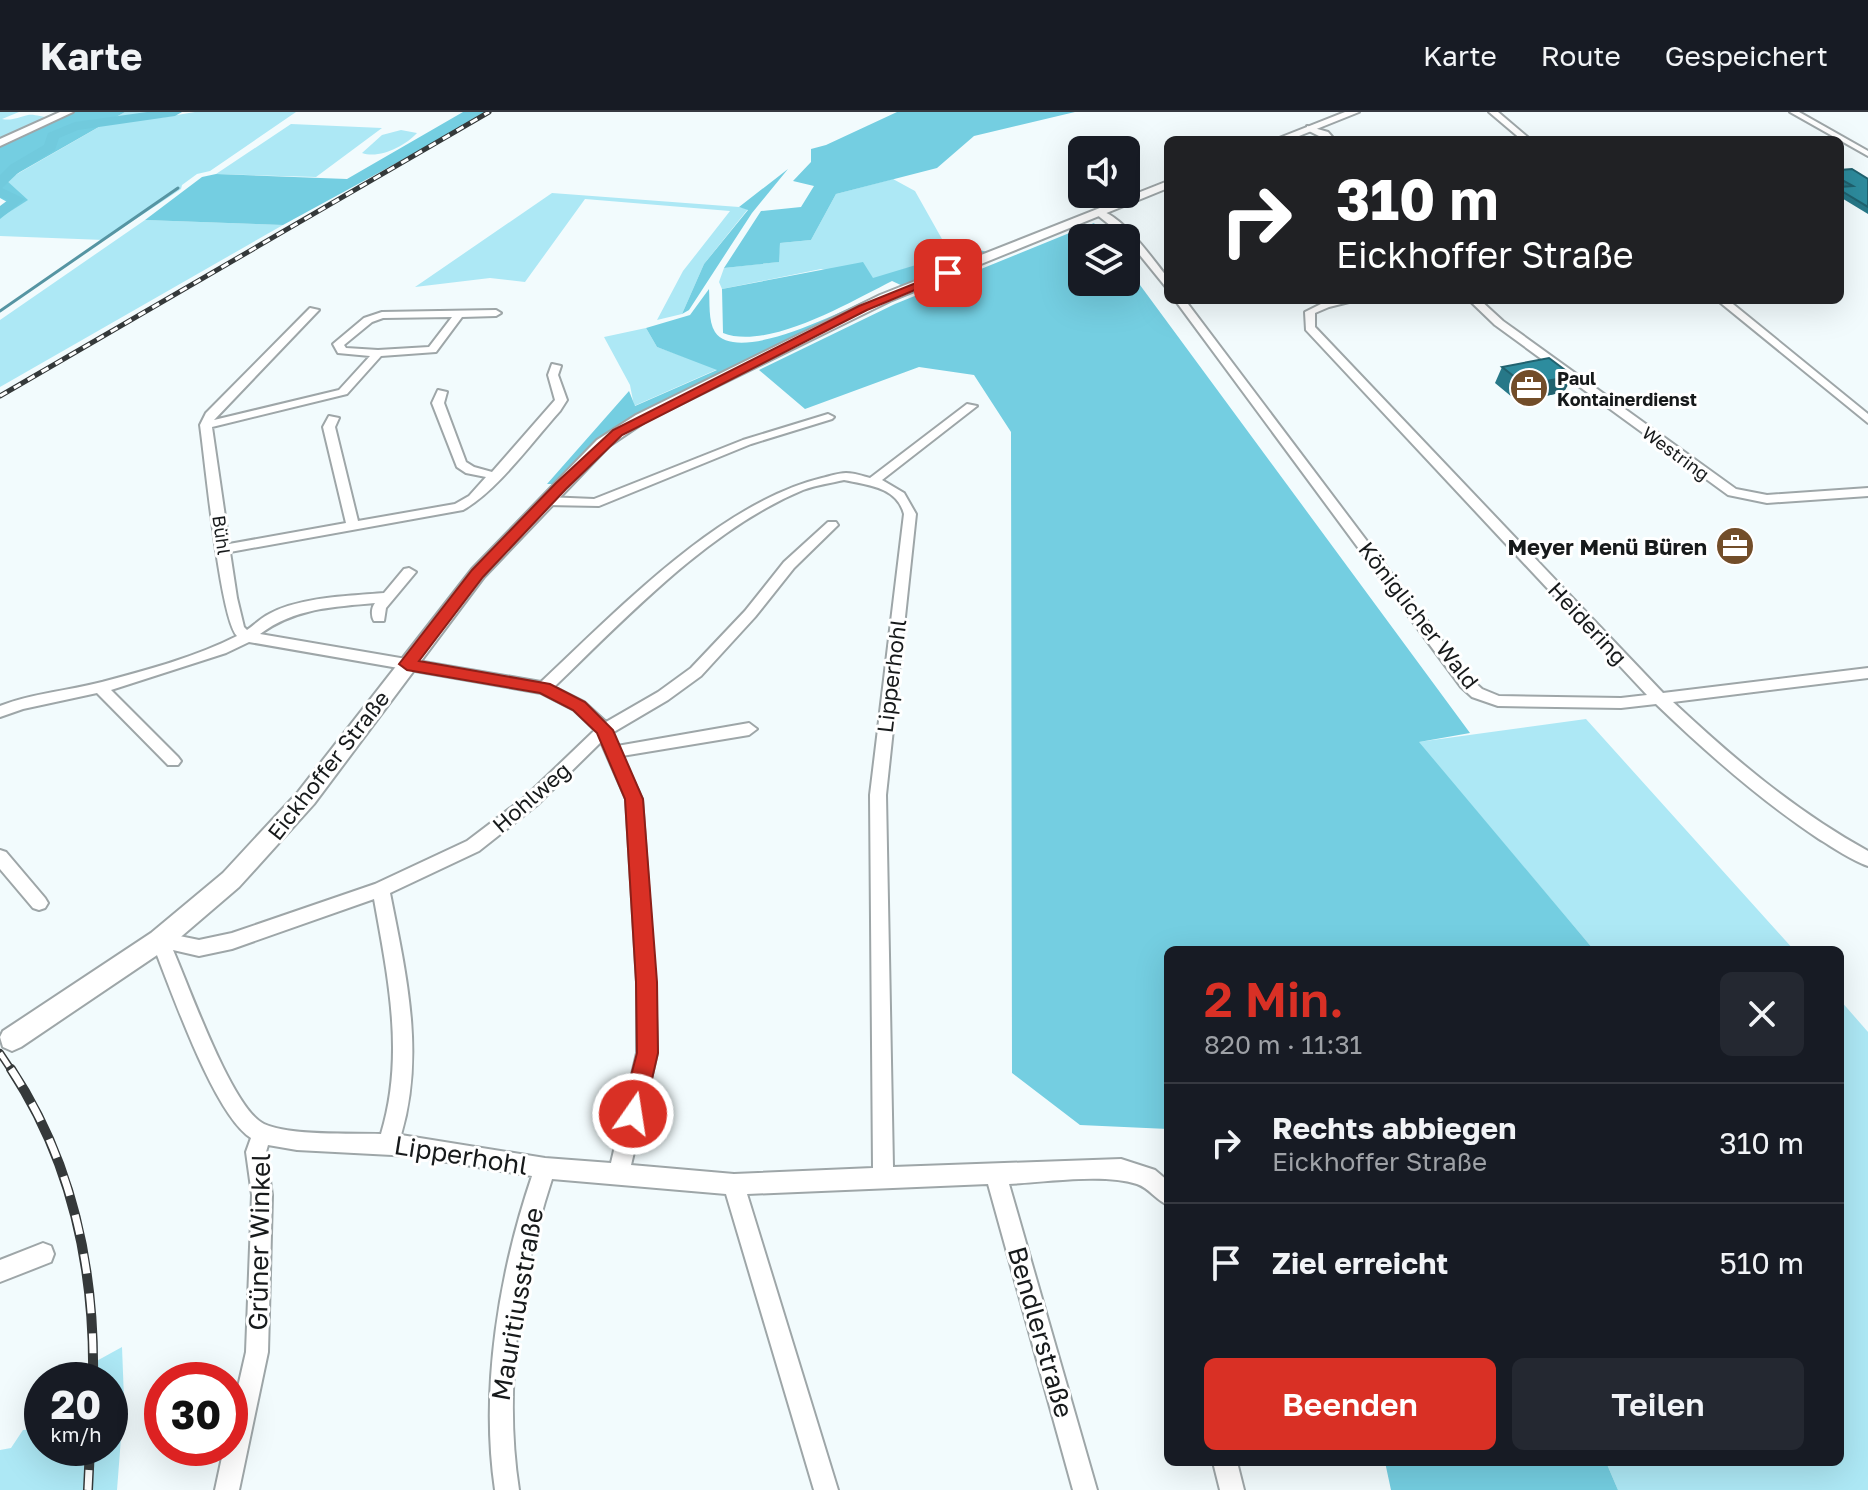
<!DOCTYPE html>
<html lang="de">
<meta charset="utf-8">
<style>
:root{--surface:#171b24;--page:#242831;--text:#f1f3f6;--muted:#9ea1a6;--line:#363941;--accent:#d93025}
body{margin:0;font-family:"Golos Text",sans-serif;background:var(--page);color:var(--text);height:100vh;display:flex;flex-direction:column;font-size:30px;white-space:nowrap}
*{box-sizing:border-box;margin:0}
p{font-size:26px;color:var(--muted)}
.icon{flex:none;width:44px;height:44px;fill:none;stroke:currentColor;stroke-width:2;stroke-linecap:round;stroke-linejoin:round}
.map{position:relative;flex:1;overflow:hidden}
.details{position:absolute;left:1164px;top:834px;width:680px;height:520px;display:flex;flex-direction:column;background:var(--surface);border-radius:12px;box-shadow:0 8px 32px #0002}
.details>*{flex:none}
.top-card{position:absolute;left:1164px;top:24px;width:680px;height:168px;border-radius:12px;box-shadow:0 8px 32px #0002;background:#202124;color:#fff;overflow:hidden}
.fabs{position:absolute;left:1068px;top:24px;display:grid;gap:16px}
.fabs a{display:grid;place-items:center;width:72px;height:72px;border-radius:12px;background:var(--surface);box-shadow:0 8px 32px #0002;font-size:40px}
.speed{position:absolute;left:24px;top:1250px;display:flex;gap:16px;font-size:40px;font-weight:700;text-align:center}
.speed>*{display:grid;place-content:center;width:104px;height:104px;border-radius:50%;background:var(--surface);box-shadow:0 8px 32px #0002;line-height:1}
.speed small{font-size:20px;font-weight:400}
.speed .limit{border:12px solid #d22;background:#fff;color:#111}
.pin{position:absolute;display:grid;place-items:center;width:68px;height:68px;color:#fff;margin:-34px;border-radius:16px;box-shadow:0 4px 12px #0006}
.me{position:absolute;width:88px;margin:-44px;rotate:13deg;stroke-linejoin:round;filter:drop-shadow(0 0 6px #0008)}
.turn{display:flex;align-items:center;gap:28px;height:168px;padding:0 40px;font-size:36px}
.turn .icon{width:104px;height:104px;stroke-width:2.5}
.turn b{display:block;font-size:56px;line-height:68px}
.round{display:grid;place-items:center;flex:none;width:84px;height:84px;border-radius:12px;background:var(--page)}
.headline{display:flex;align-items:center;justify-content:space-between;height:136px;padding:0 40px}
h1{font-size:48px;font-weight:600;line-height:60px;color:var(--accent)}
.action{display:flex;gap:16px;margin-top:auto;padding:16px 40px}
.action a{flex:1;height:92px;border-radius:12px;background:var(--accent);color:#fff;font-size:32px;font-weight:600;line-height:92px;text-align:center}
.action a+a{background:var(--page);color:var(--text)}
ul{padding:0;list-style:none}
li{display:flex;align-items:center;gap:24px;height:120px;padding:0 40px;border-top:2px solid var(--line)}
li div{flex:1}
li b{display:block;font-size:30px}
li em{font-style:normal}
header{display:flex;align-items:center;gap:48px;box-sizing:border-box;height:112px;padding:0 40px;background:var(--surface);border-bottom:2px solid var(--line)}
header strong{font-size:38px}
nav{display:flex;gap:44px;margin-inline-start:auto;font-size:28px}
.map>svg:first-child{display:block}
.green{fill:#ade8f5}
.forest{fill:#74cee1}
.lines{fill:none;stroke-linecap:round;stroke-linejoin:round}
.stream{stroke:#5695a3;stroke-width:3}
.river{fill:#71cadd;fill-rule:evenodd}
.minor-casing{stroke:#9ea6a8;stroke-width:4}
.secondary-casing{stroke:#9ea6a8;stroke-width:4}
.minor{fill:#fff;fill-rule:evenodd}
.secondary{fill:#fff;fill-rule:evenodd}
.rail-far2-casing{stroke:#35393a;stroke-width:5}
.rail-far1-casing{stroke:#35393a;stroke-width:8}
.rail-casing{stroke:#35393a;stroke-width:10}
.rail-far2{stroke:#fff;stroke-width:3;stroke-dasharray:8;stroke-linecap:butt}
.rail-far1{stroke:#fff;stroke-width:5;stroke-dasharray:16;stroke-linecap:butt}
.rail{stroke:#fff;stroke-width:7;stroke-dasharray:20;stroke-linecap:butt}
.wall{fill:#277888}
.shaded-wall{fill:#20626f}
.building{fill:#2d8c9e;stroke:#20626f;stroke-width:2}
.route{fill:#d93025;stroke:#8d1f18;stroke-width:2}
.labels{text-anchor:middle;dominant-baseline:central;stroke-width:6;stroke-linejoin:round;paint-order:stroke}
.far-poi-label{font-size:18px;font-weight:bold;fill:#171a1b;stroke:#fff;text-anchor:start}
.far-street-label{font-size:18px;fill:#171a1b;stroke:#fff}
.poi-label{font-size:22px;font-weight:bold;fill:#171a1b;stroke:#fff;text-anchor:end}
.street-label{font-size:22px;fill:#171a1b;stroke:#fff}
.near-street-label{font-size:26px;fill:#171a1b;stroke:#fff}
</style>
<header>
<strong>Karte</strong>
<nav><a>Karte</a><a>Route</a><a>Gespeichert</a></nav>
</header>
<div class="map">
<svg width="1868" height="1378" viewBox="0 0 1868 1378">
<rect width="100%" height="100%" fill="#f2fbfd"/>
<path class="green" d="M0,0H19L2,7C13,9 18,5 28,3C34,2 43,5 49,6L0,27Z
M125,0H163L160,1L159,6L195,0H296L210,59L197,62L182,73L181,77L104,128L0,124V106L27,88L5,69Z
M291,12L382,16L316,65L216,62Z
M401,18L417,21C405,34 380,47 362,41L382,23Z
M893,67L915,79L942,127L972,136L873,167L821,157L722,177L719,170L724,156L778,150L780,131L811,128L836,82Z
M552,81L739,95L748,97L704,152L682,202L657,208L683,159L730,99L585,87L525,170L490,166L415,175Z
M145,108L283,113L0,275V208Z
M646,216L657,235L718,257L634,294L630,273L604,225Z
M1586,607L1794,838H1594L1418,630Z
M1840,888L1868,920V1378H1618L1606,1350H1840Z
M122,1235L124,1287L117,1378H0V1338L11,1336L23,1318L42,1317V1336H110V1268H62Z"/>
<path class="forest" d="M73,0H125L6,68L28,88L0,106V97L9,91L0,86V34Z
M463,0H490L283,113L145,108L202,65L216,62L347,67Z
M897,0H1075L974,24L937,56L836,82L811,128L780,131L779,150L724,156L761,99L801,95L814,74L793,69L811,50V37L826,33Z
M788,57L752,101L689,198L682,202L704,152L748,98L739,95Z
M1094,111L1105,126H1082V170H1126V154L1470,621L1419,630L1594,838H1168V1017L1080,1013L1012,961L1011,320L974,263L919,255L805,297L759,258L895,192Z
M972,136L987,140L905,175L892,169C852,189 768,239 723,221L722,177L863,150L873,166Z
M709,177C710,190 708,209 715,220C738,254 846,197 873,185L870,190L633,306L555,372H547L629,279L635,294L717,258L657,235L646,216L690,203Z
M1385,1350H1606L1618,1378H1391Z"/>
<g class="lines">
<path class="stream" d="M0,199L178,76"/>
<path class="river" d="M147,0H182L175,4L78,18L59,26L55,38L20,59L2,76L25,87L0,107V94L8,88L0,85V63L10,53L44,33L48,21L75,10Z"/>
<g class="minor-casing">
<path id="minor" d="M1489,0H1498L1531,28H1522Z
M1790,0H1799L1868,39V44Z
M1307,14L1328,20L1335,28H1327L1307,18Z
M1096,98C1120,99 1153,148 1168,166V175L1165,174L1126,126L1096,102Z
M1175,188H1185L1471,567L1482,577L1499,584L1621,586L1647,583L1306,218L1305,200L1327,189L1357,188L1329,195L1315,201V215L1663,581L1868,556V566L1673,590C1733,646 1795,699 1868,739V754C1851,748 1834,736 1819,727C1760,688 1707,641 1656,592L1621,596L1498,594L1472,585L1461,575Z
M1469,188H1480L1503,209L1736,377L1767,383L1868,376V384L1767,391L1728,383L1495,213Z
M1717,188H1728L1868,302V311Z
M310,196L319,198L214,308L339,278L370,244L338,241L333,232L364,206L382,200L496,198L501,201L496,204L462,205L436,240L381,244L347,282L212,315L229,432L346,411L323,315L329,304L339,306L335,315L358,409L455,392L469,384L486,365L466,361L457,355L432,291L438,278L447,280L444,291L466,350L474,355L492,360L555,288L548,263L552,252L561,254L558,263L567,288L560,299C533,329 497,379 463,398L230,440L237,486L244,515L247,518C254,513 261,506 269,502C299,485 349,484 384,481L404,457L409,456L416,460L386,496L384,509H374C371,504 371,496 375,491C333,495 295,496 260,522L541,570C617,499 719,391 822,366C830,364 839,361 846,361C854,361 863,364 870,366L967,292L977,294L882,368L904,381L916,402L886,683L893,1055L1121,1047L1155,1058L1168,1069V1093C1156,1088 1149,1076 1137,1072C1105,1061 1044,1070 1009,1072L1097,1378H1073L988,1072L747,1082L838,1378H814L726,1082L552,1067C520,1166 503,1275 519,1378H495C480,1277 499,1161 532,1064L411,1044L297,1038L268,1033L266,1040L272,1083L268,1240L239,1378H215L224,1336H230V1310L246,1240L252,1083L246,1040L251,1026C213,1002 170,874 151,828L154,823L160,820L199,828L232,821L375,772L467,729L525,685L595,618L574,598L541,581L249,530L226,541L111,578L178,645L181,649L178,653H168L97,581L23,597L0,605V594C33,581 68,579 102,570C147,558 196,545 237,524C220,507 205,347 200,313L206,301ZM452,205L429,235L378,238L346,236L344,233L372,210L383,206ZM844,368C868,373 897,375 904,402L870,683L873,1056L734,1062L631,1053L657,941L655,870L642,687L622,644L749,623L757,617L749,611L617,634L612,621L668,588L701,564L755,505L794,456L838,413L836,410H828L784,450L745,499L691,556L658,580L606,610L584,590L554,575C627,505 709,417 803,378C816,373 831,371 844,368ZM601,630L626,687L637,870V941L611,1051L545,1046L401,1023C425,942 406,862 390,781L479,739L537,693ZM374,787C388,865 405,944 381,1022C351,1021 290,1024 264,1012C232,997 189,874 173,838L199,844L232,837Z
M828,302L834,305L832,307L751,332L599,394L546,393L540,389L546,385L594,387L743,328Z
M0,738L6,740L45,786L48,791L45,796L39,798L33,796L0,757Z
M43,1131L51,1134L54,1142L51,1150L0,1170V1148Z
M1213,1350H1237L1244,1378H1220Z"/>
</g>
<g class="secondary-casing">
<path id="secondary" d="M60,0H73L0,34V27Z
M1345,0H1359L1289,28H1274Z
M1168,69V76L890,189L646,309L609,334L484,465L314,692L239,775L169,835L21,935L12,939L3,935L0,925L3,919L151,821L223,761L298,680L472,457L597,328L636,303L880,183Z"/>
</g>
<use href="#minor" class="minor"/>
<use href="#secondary" class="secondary"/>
<g class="rail-far2-casing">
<path id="rail-far2" d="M0,284L489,0"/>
</g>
<g class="rail-far1-casing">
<path id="rail-far1" d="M0,941L12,959"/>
</g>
<g class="rail-casing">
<path id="rail" d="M11,957C73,1051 95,1157 93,1268
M88,1378L90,1336"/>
</g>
<use href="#rail-far2" class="rail-far2"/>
<use href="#rail-far1" class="rail-far1"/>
<use href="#rail" class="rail"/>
</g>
<path class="wall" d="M1840,58L1868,67V102L1840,85V75H1842L1840,73Z
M1502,255L1564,280L1518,290L1495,271Z"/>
<path class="shaded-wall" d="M1573,264L1564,280L1518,290L1525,273Z"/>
<path class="building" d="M1852,57L1868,67V95L1840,78V75L1853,74L1840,67V58Z
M1549,246L1573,264L1525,273L1502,255Z"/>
<path class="route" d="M948,158L953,161L951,163L867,198L622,323L566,377L483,465L419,549L550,572L585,590L613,618L643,687L657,870L658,941L644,1002L641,1010L633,1013L625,1010L621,1002L637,941L636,870L625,687L597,621L573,598L540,581L407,558L399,552L472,458L556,371L613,318L859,194Z"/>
<defs>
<g id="office-disc" transform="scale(2)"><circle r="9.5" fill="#724d29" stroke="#fff"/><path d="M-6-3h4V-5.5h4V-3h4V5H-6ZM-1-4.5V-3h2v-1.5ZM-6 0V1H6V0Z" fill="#fff"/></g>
</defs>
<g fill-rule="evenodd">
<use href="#office-disc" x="1529" y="276"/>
<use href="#office-disc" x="1735" y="434"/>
</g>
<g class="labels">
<g class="far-poi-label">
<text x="1557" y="266">Paul<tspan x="1557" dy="21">Kontainerdienst</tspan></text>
</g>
<g class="far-street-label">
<text transform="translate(1676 341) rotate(36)">Westring</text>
<text transform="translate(222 423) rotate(82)">Bühl</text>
</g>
<g class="poi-label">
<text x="1707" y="434">Meyer Menü Büren</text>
</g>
<g class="street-label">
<text transform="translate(1419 503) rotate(52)">Königlicher Wald</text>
<text transform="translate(1588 511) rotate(47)">Heidering</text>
<text transform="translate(891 564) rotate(-83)">Lipperhohl</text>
<text transform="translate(328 653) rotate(-52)">Eickhoffer Straße</text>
<text transform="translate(531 685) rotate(-41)">Hohlweg</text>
</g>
<g class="near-street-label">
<text transform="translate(461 1043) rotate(9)">Lipperhohl</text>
<text transform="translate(259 1130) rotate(-89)">Grüner Winkel</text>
<text transform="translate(517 1192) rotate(-80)">Mauritiusstraße</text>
<text transform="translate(1041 1220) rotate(74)">Bendlerstraße</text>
</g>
</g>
</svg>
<div class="fabs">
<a><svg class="icon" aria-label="sound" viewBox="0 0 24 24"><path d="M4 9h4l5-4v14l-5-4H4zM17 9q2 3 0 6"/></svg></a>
<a><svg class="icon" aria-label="layers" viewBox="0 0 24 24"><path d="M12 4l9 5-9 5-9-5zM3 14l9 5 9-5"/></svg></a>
</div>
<div class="speed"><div>20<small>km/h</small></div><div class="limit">30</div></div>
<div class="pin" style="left:948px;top:161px;background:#d93025"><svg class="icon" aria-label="arrive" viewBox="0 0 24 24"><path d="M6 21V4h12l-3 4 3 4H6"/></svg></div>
<svg class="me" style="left:633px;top:1002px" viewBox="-20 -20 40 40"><circle r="17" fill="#d93025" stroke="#fff" stroke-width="3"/><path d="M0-11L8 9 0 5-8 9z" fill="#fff"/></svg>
<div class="top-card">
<div class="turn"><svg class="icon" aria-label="right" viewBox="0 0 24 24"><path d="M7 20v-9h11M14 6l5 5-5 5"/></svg><div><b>310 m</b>Eickhoffer Straße</div></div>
</div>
<section class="details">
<div class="headline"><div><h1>2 Min.</h1><p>820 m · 11:31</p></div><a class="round"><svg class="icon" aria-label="close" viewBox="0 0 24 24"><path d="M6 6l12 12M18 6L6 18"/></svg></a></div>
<ul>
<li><svg class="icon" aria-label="right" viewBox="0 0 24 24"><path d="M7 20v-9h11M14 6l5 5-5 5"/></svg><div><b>Rechts abbiegen</b><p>Eickhoffer Straße</p></div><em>310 m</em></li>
<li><svg class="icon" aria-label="arrive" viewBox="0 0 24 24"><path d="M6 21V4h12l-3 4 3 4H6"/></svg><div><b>Ziel erreicht</b></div><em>510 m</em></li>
</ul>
<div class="action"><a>Beenden</a><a>Teilen</a></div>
</section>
</div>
